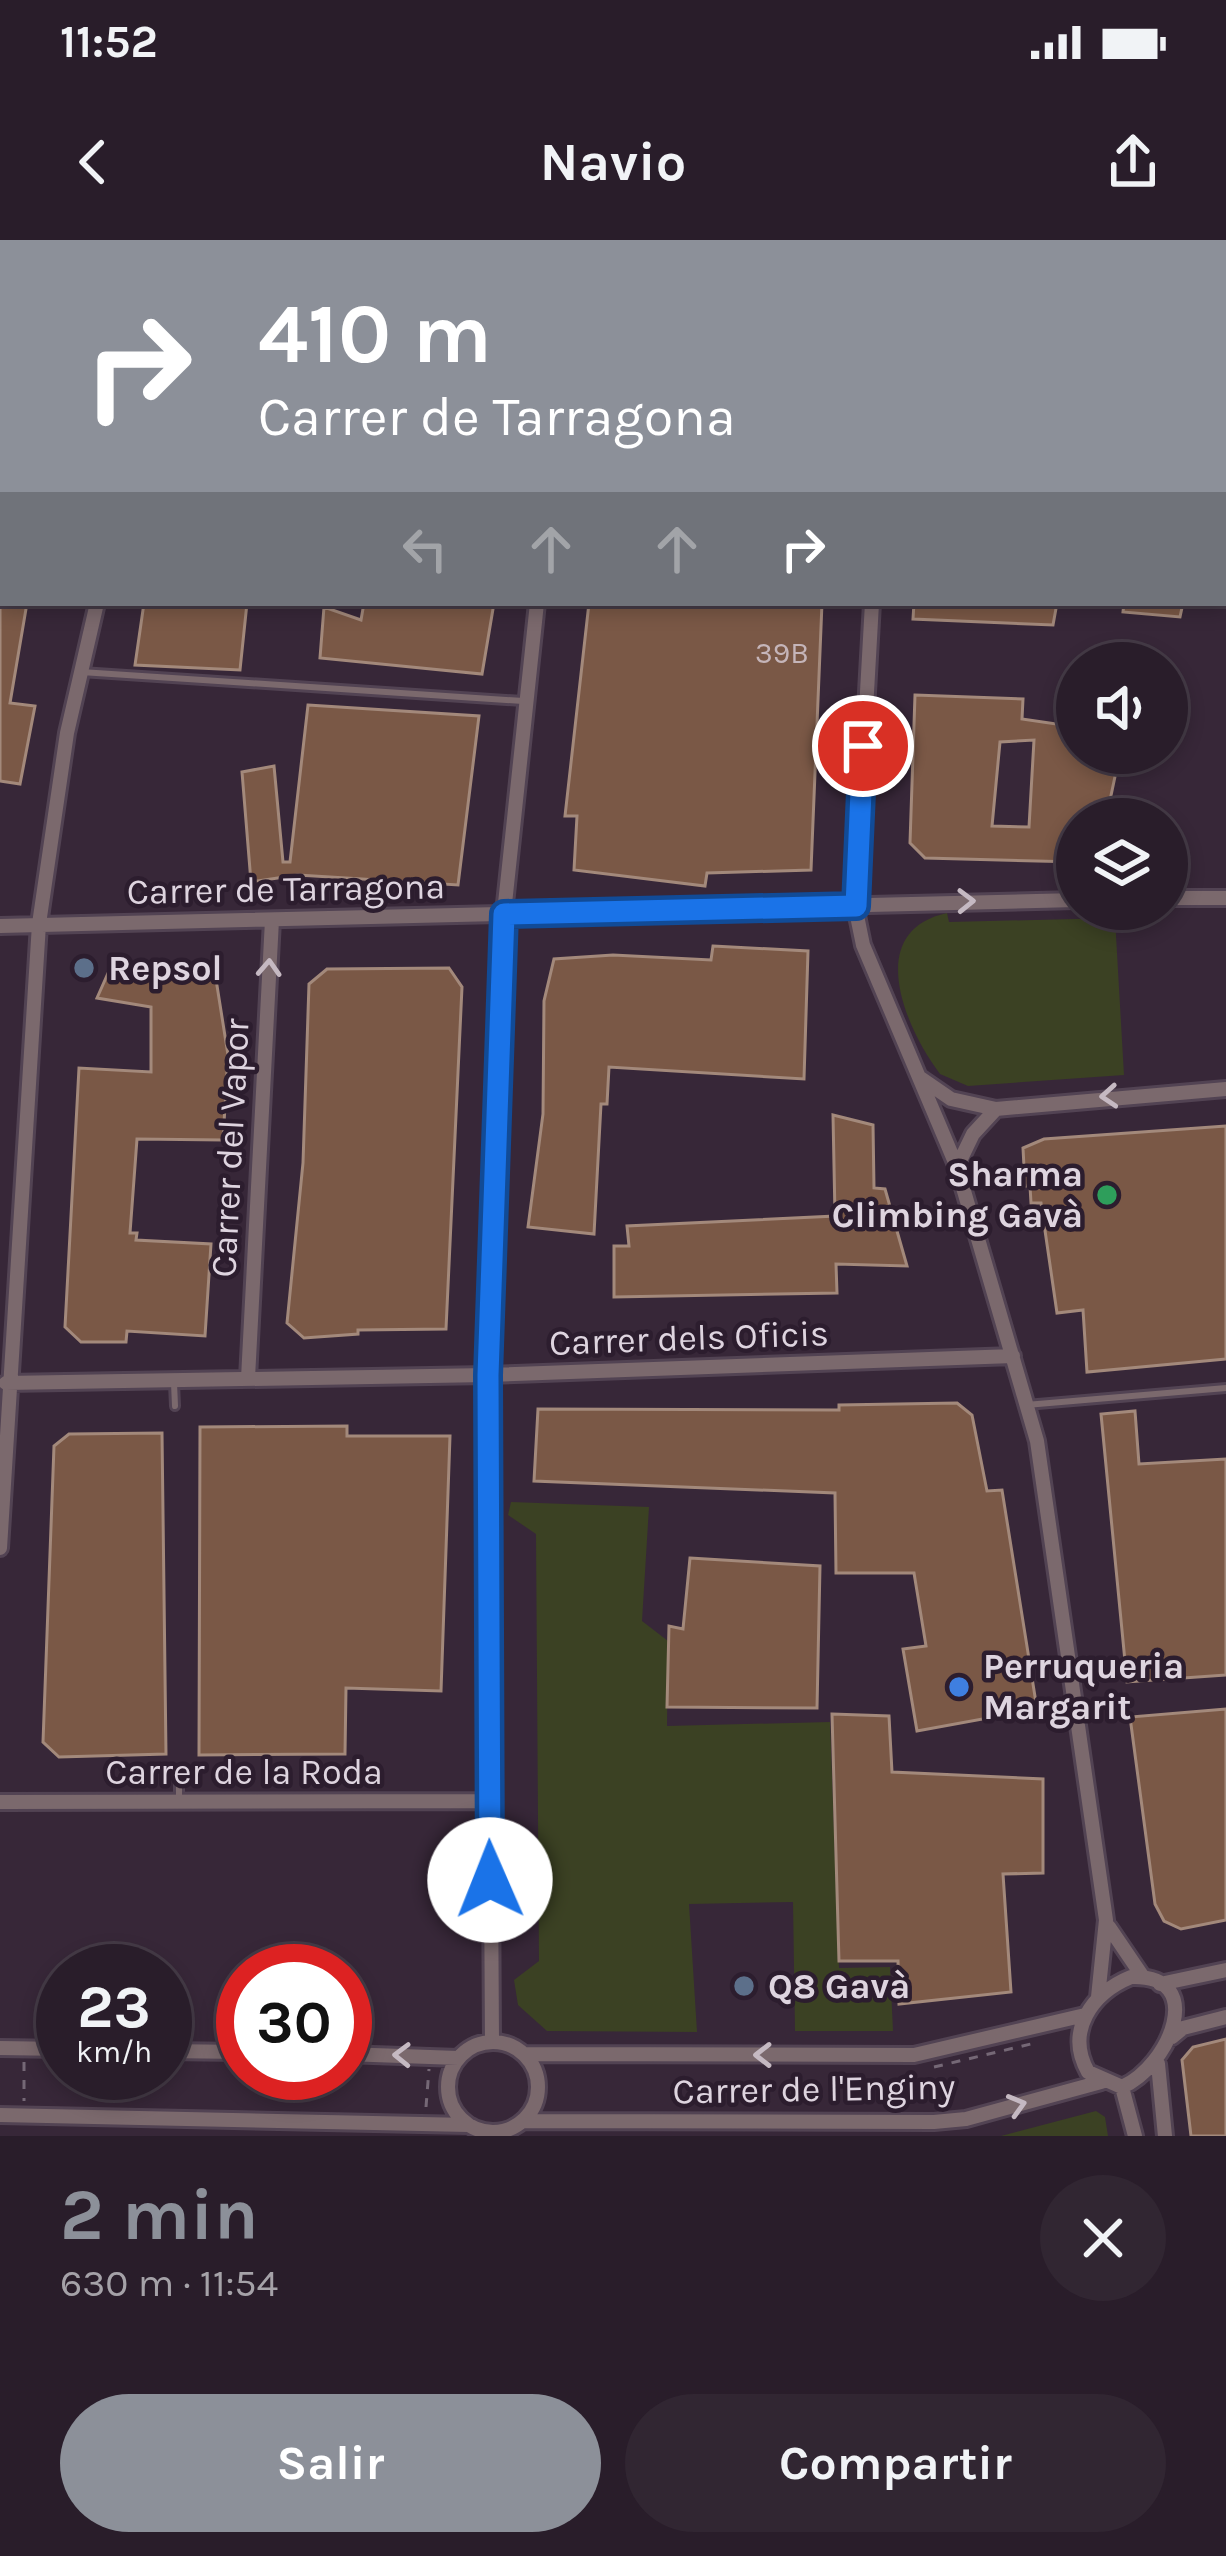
<!DOCTYPE html>
<html lang="es">
<meta charset="utf-8">
<style>
:root{--surface:#291d2a;--page:#312632;--text:#f1f3f6;--muted:#a5a2a8;--line:#453b47;--accent:#8c9099}
body{margin:0;font-family:Karla,sans-serif;background:var(--page);color:var(--text);height:100vh;display:flex;flex-direction:column;font-size:45px;white-space:nowrap}
*{box-sizing:border-box;margin:0}
p{font-size:39px;color:var(--muted)}
.icon{flex:none;width:66px;height:66px;fill:none;stroke:currentColor;stroke-width:2;stroke-linecap:round;stroke-linejoin:round}
.map{position:relative;height:1896px;overflow:hidden}
.panel{display:flex;flex-direction:column;background:var(--surface);flex:1}
.panel>*{flex:none}
.guide{position:absolute;left:0px;top:0px;width:1227px;height:366px;box-shadow:0 6px 18px #0003,0 0 0 3px var(--line);background:#8c9099;color:#fff;overflow:hidden}
.buttons{position:absolute;left:1056px;top:402px;display:grid;gap:24px}
.buttons a{display:grid;place-items:center;width:132px;height:132px;border-radius:50%;background:var(--surface);box-shadow:0 6px 18px #0003,0 0 0 3px var(--line);font-size:60px}
.speed{position:absolute;left:36px;top:1704px;display:flex;gap:24px;font-size:60px;font-weight:700;text-align:center}
.speed>*{display:grid;place-content:center;width:156px;height:156px;border-radius:50%;background:var(--surface);box-shadow:0 6px 18px #0003,0 0 0 3px var(--line);line-height:1}
.speed small{font-size:30px;font-weight:400}
.speed .limit{border:18px solid #d22;background:#fff;color:#111}
.pin{position:absolute;display:grid;place-items:center;width:102px;height:102px;color:#fff;margin:-51px;border:6px solid #fff;border-radius:50%;box-shadow:0 3px 12px #0007}
.me{position:absolute;width:132px;margin:-66px;rotate:359deg;stroke-linejoin:round;filter:drop-shadow(0 0 9px #0008)}
.turn{display:flex;align-items:center;gap:42px;height:252px;padding:0 60px;font-size:54px}
.turn .icon{width:156px;height:156px;stroke-width:2.5}
.turn b{display:block;font-size:84px;line-height:102px}
.lanes{display:flex;align-items:center;height:114px;padding:0 60px;background:#0003;justify-content:center;gap:60px;direction:ltr}
.lanes .off{opacity:.35}
.round{display:grid;place-items:center;flex:none;width:126px;height:126px;border-radius:63px;background:var(--page)}
.head{display:flex;align-items:center;justify-content:space-between;height:204px;padding:0 60px}
h1{font-size:72px;font-weight:700;line-height:90px;color:var(--accent)}
.primary-button{display:flex;gap:24px;margin-top:auto;padding:24px 60px}
.primary-button a{flex:1;height:138px;border-radius:72px;background:var(--accent);color:#fff;font-size:48px;font-weight:700;line-height:138px;text-align:center}
.primary-button a+a{background:var(--page);color:var(--text)}
.status{display:flex;justify-content:space-between;align-items:center;height:84px;padding:0 60px;background:var(--surface);direction:ltr}
.status svg{height:33px;fill:currentColor}
header{display:flex;justify-content:space-between;align-items:center;height:156px;padding:0 60px;background:var(--surface);font-size:54px;font-weight:700}
.map>svg:first-child{display:block}
.green{fill:#3b4123}
.building{fill:#7a5846;stroke:#a3897b;stroke-width:3;fill-rule:evenodd}
.lines{fill:none;stroke-linecap:round;stroke-linejoin:round}
.lane-casing{stroke:#524353;stroke-width:12}
.street-casing{stroke:#524353;stroke-width:20}
.secondary-casing{stroke:#524353;stroke-width:24}
.path{stroke:#756876;stroke-width:3;stroke-dasharray:9 9;stroke-linecap:butt}
.lane{stroke:#7b696d;stroke-width:6}
.street{stroke:#7b696d;stroke-width:14}
.secondary{stroke:#a78a91;stroke-width:18}
.oneway{stroke:#c5b9c2}
.route-casing{stroke:#114b97;stroke-width:30}
.route{stroke:#1a73e8;stroke-width:21}
.service-dot{fill:#5c6f8a;stroke:#2c1d2e;stroke-width:4.5}
.leisure-dot{fill:#2e9e5b;stroke:#2c1d2e;stroke-width:4.5}
.shop-dot{fill:#3f7fe0;stroke:#2c1d2e;stroke-width:4.5}
.labels{text-anchor:middle;dominant-baseline:central;stroke-width:9;stroke-linejoin:round;paint-order:stroke}
.number-label{font-size:30px;fill:#c5b5b9}
.street-label{font-size:36px;fill:#ded4df;stroke:#2c1d2e}
.poi-label{font-size:36px;font-weight:bold;fill:#ded4df;stroke:#2c1d2e;text-anchor:start}
</style>
<div class="status"><b>11:52</b><svg viewBox="0 0 49 12"><path d="M0 12V9h3v3zM5 12V6h3v6zM10 12V3h3v9zM15 12V0h3v12zM26 1h20v11H26zM47 4h2v5h-2z"/></svg></div>
<header><svg class="icon" aria-label="back" viewBox="0 0 24 24"><path d="M15 5l-7 7 7 7"/></svg>Navio<svg class="icon" aria-label="share" viewBox="0 0 24 24"><path d="M12 15V3M7 8l5-5 5 5M5 13v7h14v-7"/></svg></header>
<div class="map">
<svg width="1226" height="1896" viewBox="0 0 1226 1896">
<rect width="100%" height="100%" fill="#372738"/>
<path class="green" d="M947,673L949,682L1115,678L1124,835L968,846L940,834C904,786 864,691 947,673Z
M511,1262L649,1267L642,1381L668,1401L667,1486L830,1482L839,1728L890,1727L893,1791H795L793,1662L689,1664L697,1792L547,1791L518,1765L514,1740L539,1721L536,1294L508,1275Z
M1096,1871L1105,1877L1108,1896H1001Z"/>
<path class="building" d="M0,363H27L10,463L35,466L20,544L0,541Z
M144,363H247L240,430L135,425Z
M364,363H494L482,434L320,418L324,367L361,380Z
M589,363H822L811,630L707,633L705,646L574,630L577,576H565Z
M914,363H1057L1053,385L913,379Z
M1124,363H1183L1180,377L1123,372Z
M915,455L1023,459L1022,479L1077,487V513H1120L1106,579H1077V622L925,618L910,603ZM1034,500L1029,587L992,586L1000,502Z
M308,465L479,476L458,645L298,635L251,642L242,532L274,526L283,622H290Z
M713,706L808,711L804,839L609,827L607,864H601L594,994L528,987L543,874L544,761L554,719L613,715L711,720Z
M449,728L462,747L446,1089L358,1090V1094L304,1098L287,1083L303,923L309,744L327,729Z
M109,731L215,733L228,815L223,900L137,899L130,993H137L136,1000L211,1004L205,1096L127,1091L126,1102H81L65,1087L79,828L151,832V767L97,758Z
M833,875L873,885L874,948L885,949L907,1026L836,1024L837,1053L614,1057V1006H629L627,986L835,976Z
M1226,886V1119L1087,1132L1083,1070L1057,1073L1041,963H1031L1030,946H1025L1023,908L1044,899Z
M957,1163L972,1175L987,1251L1002,1250L1037,1469L917,1491L903,1409L926,1406L914,1333H836L835,1253L534,1241L538,1169L839,1170V1165Z
M1135,1171L1139,1224L1226,1219V1435L1127,1442L1101,1174Z
M347,1186V1196H450L441,1451L346,1448L345,1514L199,1515L200,1187Z
M162,1193L166,1514L59,1517L43,1502L54,1206L69,1194Z
M690,1318L820,1326L817,1468L667,1467L669,1386L683,1389Z
M1226,1469V1680L1181,1689L1164,1681L1155,1664L1130,1477Z
M832,1474L889,1476L892,1532L1043,1539V1633L1003,1634L1011,1752L899,1764L898,1721H839Z
M1226,1799V1896H1191L1182,1820L1193,1807Z"/>
<g class="lines">
<g class="lane-casing">
<path id="lane" d="M1086,0L1097,3
M947,3V0
M1060,3V0
M1153,3L1154,0
M1224,211L1226,200
M81,432L523,461
M174,1143L175,1166
M1026,1165L1226,1148
M179,1542V1562"/>
</g>
<g class="street-casing">
<path id="street" d="M240,3L241,0
M575,3L576,0
M900,3V0
M872,363L855,666L863,705L957,927L1037,1201L1106,1680L1098,1757
M1167,658H1226
M0,686L1077,660
M919,837L951,859L996,869
M957,927L973,894L996,869L1226,849
M248,1138L272,680
M6,1143L488,1135L1013,1116
M0,1308L39,684L67,493L97,363
M0,1562L488,1561
M1109,1687L1143,1737
M1131,1737C1209,1734 1169,1827 1122,1847L1088,1832C1065,1791 1092,1753 1131,1737Z
M1160,1744L1226,1730
M1172,1797L1183,1788L1226,1777
M492,1801L488,1135L504,673L537,363
M448 1847a45 45 0 1 1 90 0a45 45 0 1 1-90 0Z
M0,1808L63,1809
M165,1811L243,1812
M345,1814L458,1818
M526,1814L914,1815L1085,1775
M1158,1824L1165,1896
M1122,1847L1135,1896
M0,1875L469,1885
M524,1881L934,1882L966,1879L1101,1842"/>
</g>
<g class="secondary-casing">
<path id="secondary" d="M638,0L652,3
M1224,119H1226"/>
</g>
<path class="path" d="M440,0L471,3
M24,1822V1861
M934,1827L1035,1803
M426,1867L429,1829"/>
<use href="#lane" class="lane"/>
<use href="#street" class="street"/>
<use href="#secondary" class="secondary"/>
</g>
<defs><path id="oneway-chevron" d="M-2-3.5L2.5 0L-2 3.5" fill="none" stroke-width="1.6" stroke-linecap="round" stroke-linejoin="round" transform="scale(3)"/></defs>
<g class="oneway">
<use href="#oneway-chevron" transform="translate(966 661) rotate(-1)"/>
<use href="#oneway-chevron" transform="translate(269 728) rotate(-87)"/>
<use href="#oneway-chevron" transform="translate(1109 856) rotate(176)"/>
<use href="#oneway-chevron" transform="translate(402 1815) rotate(-179)"/>
<use href="#oneway-chevron" transform="translate(763 1815) rotate(180)"/>
<use href="#oneway-chevron" transform="translate(1017 1865) rotate(-16)"/>
</g>
<g class="lines">
<g class="route-casing">
<path id="route" d="M490,1640L488,1135L504,674L856,666L863,506"/>
</g>
<use href="#route" class="route"/>
</g>
<g class="service-dot">
<circle cx="84" cy="728" r="12"/>
<circle cx="744" cy="1746" r="12"/>
</g>
<circle class="leisure-dot" cx="1107" cy="955" r="12"/>
<circle class="shop-dot" cx="959" cy="1447" r="12"/>
<g class="labels">
<g class="number-label">
<text x="782" y="413">39B</text>
</g>
<g class="street-label">
<text transform="translate(286 649) rotate(-1)">Carrer de Tarragona</text>
<text transform="translate(230 908) rotate(-87)">Carrer del Vapor</text>
<text transform="translate(689 1098) rotate(-2)">Carrer dels Oficis</text>
<text x="244" y="1532">Carrer de la Roda</text>
<text transform="translate(814 1849) rotate(-1)">Carrer de l'Enginy</text>
</g>
<g class="poi-label">
<text x="108" y="728">Repsol</text>
<text x="1083" y="934" text-anchor="end">Sharma<tspan x="1083" dy="41">Climbing Gavà</tspan></text>
<text x="983" y="1426">Perruqueria<tspan x="983" dy="41">Margarit</tspan></text>
<text x="768" y="1746">Q8 Gavà</text>
</g>
</g>
</svg>
<div class="buttons">
<a><svg class="icon" aria-label="sound" viewBox="0 0 24 24"><path d="M4 9h4l5-4v14l-5-4H4zM17 9q2 3 0 6"/></svg></a>
<a><svg class="icon" aria-label="layers" viewBox="0 0 24 24"><path d="M12 4l9 5-9 5-9-5zM3 14l9 5 9-5"/></svg></a>
</div>
<div class="speed"><div>23<small>km/h</small></div><div class="limit">30</div></div>
<div class="pin" style="left:863px;top:506px;background:#d93025"><svg class="icon" aria-label="arrive" viewBox="0 0 24 24"><path d="M6 21V4h12l-3 4 3 4H6"/></svg></div>
<svg class="me" style="left:490px;top:1640px" viewBox="-20 -20 40 40"><circle r="19" fill="#fff"/><path d="M0-13L10 11 0 6-10 11z" fill="#1a73e8"/></svg>
<div class="guide">
<div class="turn"><svg class="icon" aria-label="right" viewBox="0 0 24 24"><path d="M7 20v-9h11M14 6l5 5-5 5"/></svg><div><b>410 m</b>Carrer de Tarragona</div></div>
<div class="lanes"><svg class="icon off" aria-label="left" viewBox="0 0 24 24"><path d="M17 20v-9H6M10 6l-5 5 5 5"/></svg><svg class="icon off" aria-label="ahead" viewBox="0 0 24 24"><path d="M12 20V5M6 11l6-6 6 6"/></svg><svg class="icon off" aria-label="ahead" viewBox="0 0 24 24"><path d="M12 20V5M6 11l6-6 6 6"/></svg><svg class="icon" aria-label="right" viewBox="0 0 24 24"><path d="M7 20v-9h11M14 6l5 5-5 5"/></svg></div>
</div>
</div>
<section class="panel">
<div class="head"><div><h1>2 min</h1><p>630 m · 11:54</p></div><a class="round"><svg class="icon" aria-label="close" viewBox="0 0 24 24"><path d="M6 6l12 12M18 6L6 18"/></svg></a></div>
<div class="primary-button"><a>Salir</a><a>Compartir</a></div>
</section>
